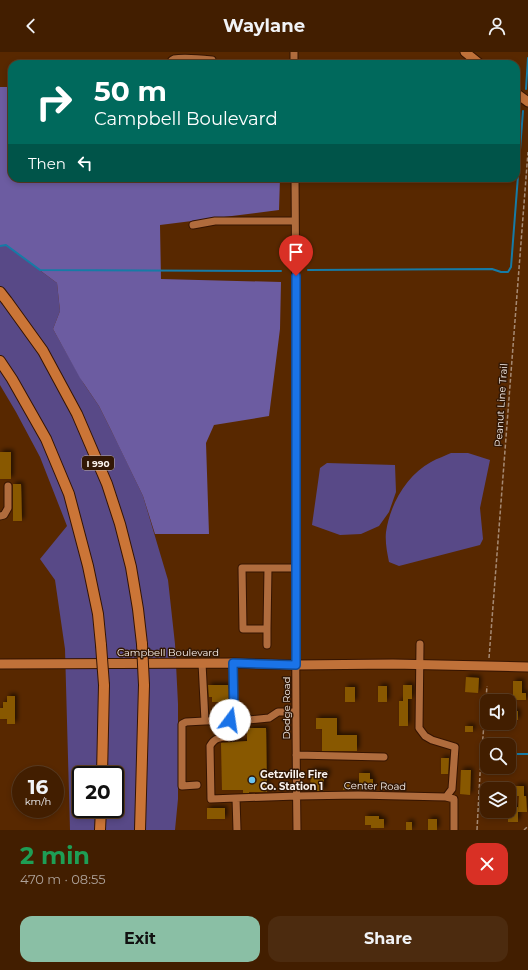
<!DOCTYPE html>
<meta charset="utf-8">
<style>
:root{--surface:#421e00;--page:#4c2b0f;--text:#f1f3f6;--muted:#aea299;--line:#5a3c22;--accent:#8abfa5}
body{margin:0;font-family:Montserrat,sans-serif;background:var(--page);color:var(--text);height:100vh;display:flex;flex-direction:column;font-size:15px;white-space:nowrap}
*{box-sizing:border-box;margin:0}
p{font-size:13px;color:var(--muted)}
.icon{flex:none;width:22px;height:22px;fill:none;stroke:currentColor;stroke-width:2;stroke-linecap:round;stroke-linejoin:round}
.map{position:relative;height:778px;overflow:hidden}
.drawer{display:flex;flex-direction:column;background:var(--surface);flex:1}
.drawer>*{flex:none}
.banner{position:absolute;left:8px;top:8px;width:512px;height:122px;border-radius:12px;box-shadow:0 2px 6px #0003,0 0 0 1px var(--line);background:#00695c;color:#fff;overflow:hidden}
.buttons{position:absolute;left:480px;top:642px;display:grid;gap:8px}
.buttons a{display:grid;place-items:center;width:36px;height:36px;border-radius:8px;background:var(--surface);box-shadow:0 2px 6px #0003,0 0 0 1px var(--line);font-size:20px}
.speed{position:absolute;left:12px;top:714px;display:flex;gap:8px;font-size:20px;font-weight:700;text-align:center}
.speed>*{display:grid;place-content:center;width:52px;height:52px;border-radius:50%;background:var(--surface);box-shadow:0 2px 6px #0003,0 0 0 1px var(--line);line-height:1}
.speed small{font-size:10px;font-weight:400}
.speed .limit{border:2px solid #111;border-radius:6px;background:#fff;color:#111}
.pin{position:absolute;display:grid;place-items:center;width:34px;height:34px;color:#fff;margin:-41px -17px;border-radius:50% 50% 50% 0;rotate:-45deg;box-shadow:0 0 4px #0007}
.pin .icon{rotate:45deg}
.me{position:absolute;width:44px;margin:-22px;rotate:14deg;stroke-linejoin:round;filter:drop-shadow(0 0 3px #0008)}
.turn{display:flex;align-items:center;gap:14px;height:84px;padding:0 20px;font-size:18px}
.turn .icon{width:52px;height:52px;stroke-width:2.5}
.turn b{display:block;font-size:28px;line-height:34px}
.then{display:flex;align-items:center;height:38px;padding:0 20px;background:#0003;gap:8px;font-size:15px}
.round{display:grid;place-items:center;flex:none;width:42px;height:42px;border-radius:12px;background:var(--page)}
.summary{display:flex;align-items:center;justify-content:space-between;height:68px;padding:0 20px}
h1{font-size:24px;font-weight:700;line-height:30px;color:#1e9e55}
.cta{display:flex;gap:8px;margin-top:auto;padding:8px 20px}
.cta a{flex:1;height:46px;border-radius:12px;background:var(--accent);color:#111;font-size:16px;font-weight:700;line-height:46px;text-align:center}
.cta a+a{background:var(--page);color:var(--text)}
header{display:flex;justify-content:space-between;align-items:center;height:52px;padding:0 20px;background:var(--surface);font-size:18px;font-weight:700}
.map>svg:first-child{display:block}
.green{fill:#584987;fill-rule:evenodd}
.forest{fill:#6c5ca1}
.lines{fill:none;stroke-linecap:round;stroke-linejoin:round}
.stream{stroke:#167ba6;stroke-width:2}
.building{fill:#885800;filter:url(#shadow)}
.minor-casing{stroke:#351400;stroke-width:9}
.major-casing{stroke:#351400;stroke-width:11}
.highway-casing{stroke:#351400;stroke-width:12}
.path{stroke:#a68a73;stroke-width:1.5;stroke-dasharray:4 2;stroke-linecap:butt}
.minor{stroke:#b06c3d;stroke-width:7}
.major{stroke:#c07139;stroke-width:9}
.highway{stroke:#cb7537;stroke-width:10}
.highway-bridge-casing{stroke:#351400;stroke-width:12;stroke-linecap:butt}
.highway-bridge{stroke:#cb7537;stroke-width:10}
.route-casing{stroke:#114b97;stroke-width:10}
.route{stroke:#1a73e8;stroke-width:7}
.poi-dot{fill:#6ac3f1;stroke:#321704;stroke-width:1.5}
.labels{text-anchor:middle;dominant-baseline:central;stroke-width:3;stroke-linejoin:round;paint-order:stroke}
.shield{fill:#321704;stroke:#bdb0a6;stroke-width:1}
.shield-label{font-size:9px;font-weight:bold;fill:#f9f1ec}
.street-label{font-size:10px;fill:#f9f1ec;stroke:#321704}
.poi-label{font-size:10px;font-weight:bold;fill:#f9f1ec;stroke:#321704;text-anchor:start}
</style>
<header><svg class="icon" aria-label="back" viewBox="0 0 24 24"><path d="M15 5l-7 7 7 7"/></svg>Waylane<svg class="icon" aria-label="person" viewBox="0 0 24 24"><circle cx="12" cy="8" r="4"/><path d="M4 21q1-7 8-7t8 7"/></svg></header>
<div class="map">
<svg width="528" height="778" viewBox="0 0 528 778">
<defs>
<filter id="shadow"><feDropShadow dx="2.5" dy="-2.5" stdDeviation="2" flood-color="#0009"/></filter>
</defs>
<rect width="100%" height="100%" fill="#582800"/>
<path class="green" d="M6,193L57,231L60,259L53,277L84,332L99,354L119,394L143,444L168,528L175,592L178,652V747L175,778H70L65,597L55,528L40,507L67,474L40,405L16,360L0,333V194ZM81,723H115V757H81Z
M451,401H468L490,408L480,456L483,487L480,493L399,514L389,510C387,500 385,490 386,480C390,452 407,423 431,410C438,406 445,404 451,401Z
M327,411L395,413L396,440L389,460L379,474L361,482L340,483L312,473L320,416Z"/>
<path class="forest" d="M0,35H12V126H280L279,158L160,173L161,227L281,230L280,277L269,364L214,373L206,391L209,482H155L143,444L111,378L99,354L80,326L53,277L60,259L57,231L6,193L0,194Z"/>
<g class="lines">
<path class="stream" d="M526,37L528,6
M0,194L6,193L40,218L281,219
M308,218L492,217L501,220H508L511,215L523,59
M509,702H528"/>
</g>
<path class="building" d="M0,400H11V427H0Z
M13,432H21L22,469H13Z
M466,625L479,626L478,641L465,640Z
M513,629H522V641H526V648H513Z
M208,633H228L229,658L221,657V650H212V645H209Z
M403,633H412V647H408V674H399V649H403Z
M378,634H387V650H378Z
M345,635H355V650H345Z
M7,644H15V672H7V667H0V656H3V650H7Z
M512,659H518V668H512Z
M316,666H337V683H357V699H322V677H316Z
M465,674H473V680H465Z
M249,676H266L267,740H249V741H243V738H222L221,691L247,689V682Z
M441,706H449L448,722H441Z
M311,718L328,719L327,727H324V739H310Z
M461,718H471L470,743L460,742Z
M359,721H370V727H373V738H343V731H359Z
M515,734H524V744H515Z
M519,744H526L527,760H518Z
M511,755H518V770H508V759H511Z
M207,756H225V767H207Z
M365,764H379V767H384V776H371V773H365Z
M428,767H437V778H428Z
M406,770H412V778H406Z"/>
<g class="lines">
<g class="minor-casing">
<path id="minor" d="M294,0V12
M170,12C171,9 171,8 174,7C183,5 203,7 212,8V12
M295,126C297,343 294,561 297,778
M193,173L215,169H295
M0,464L4,463L8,456V434
M267,577L268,516
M420,592L419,676L425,684L432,688L455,695L452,737L446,745
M267,593V577H243L242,516H296
M202,611L205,669L230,668L234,663L233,611
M296,703L384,705
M197,733L182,734V672L186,670L205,669
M236,746L211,747L210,694C218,679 230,690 240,682C245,678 244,671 248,668L269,666L278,660H296
M237,778L236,746L297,744L358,743L446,745L454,747V778"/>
</g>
<g class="major-casing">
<path id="major" d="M465,0L480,12
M516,41L528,50
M0,612L233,611L296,613L393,612L528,615"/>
</g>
<g class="highway-casing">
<path id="highway" d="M0,240L7,249L43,299L77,362L107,432L120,472L131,515L138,557L142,592
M0,309L12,327L46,387L69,442L88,514L98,562L101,593
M102,723L104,633
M100,778L101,757
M140,778L144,633"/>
</g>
<path class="path" d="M489,606L528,100
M477,778L480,722L487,634
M524,778L528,774"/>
<use href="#minor" class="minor"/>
<use href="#major" class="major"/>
<use href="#highway" class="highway"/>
<g class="highway-bridge-casing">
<path id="highway-bridge" d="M142,592L144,633
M101,593L104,633"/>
</g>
<use href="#highway-bridge" class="highway-bridge"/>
</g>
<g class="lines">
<g class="route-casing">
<path id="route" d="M230,668L234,663L233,611L296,613V224"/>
</g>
<use href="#route" class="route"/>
</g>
<circle class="poi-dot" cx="252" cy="728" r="4"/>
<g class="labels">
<rect class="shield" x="82" y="404" width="32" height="14" rx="3"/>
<g class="shield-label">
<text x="98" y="411">I 990</text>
</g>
<g class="street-label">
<text transform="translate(501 353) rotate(-86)">Peanut Line Trail</text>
<text x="168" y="600">Campbell Boulevard</text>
<text transform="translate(286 656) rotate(-90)">Dodge Road</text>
<text transform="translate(375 734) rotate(1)">Center Road</text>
</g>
<g class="poi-label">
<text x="260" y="722">Getzville Fire<tspan x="260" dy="12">Co. Station 1</tspan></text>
</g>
</g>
</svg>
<div class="buttons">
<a><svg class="icon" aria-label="sound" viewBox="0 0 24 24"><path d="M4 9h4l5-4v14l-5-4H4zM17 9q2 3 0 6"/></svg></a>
<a><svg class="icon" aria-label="search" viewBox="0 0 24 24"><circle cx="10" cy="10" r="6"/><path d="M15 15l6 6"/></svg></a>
<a><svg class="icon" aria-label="layers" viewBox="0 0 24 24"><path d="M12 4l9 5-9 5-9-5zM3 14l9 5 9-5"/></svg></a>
</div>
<div class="speed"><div>16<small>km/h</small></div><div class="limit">20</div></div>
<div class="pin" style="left:296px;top:224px;background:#d93025"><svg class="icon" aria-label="arrive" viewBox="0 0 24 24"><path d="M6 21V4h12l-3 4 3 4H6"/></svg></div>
<svg class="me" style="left:230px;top:668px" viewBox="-20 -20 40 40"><circle r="19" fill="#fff"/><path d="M0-13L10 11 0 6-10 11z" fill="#1a73e8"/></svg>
<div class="banner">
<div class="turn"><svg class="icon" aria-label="right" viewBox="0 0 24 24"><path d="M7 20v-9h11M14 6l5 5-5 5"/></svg><div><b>50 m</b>Campbell Boulevard</div></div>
<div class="then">Then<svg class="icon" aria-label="left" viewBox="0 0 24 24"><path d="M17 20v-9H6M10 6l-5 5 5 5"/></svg></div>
</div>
</div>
<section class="drawer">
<div class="summary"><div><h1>2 min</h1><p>470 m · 08:55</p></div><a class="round" style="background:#d93025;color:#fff"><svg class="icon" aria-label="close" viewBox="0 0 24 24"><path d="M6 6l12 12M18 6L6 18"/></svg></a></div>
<div class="cta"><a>Exit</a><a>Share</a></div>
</section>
